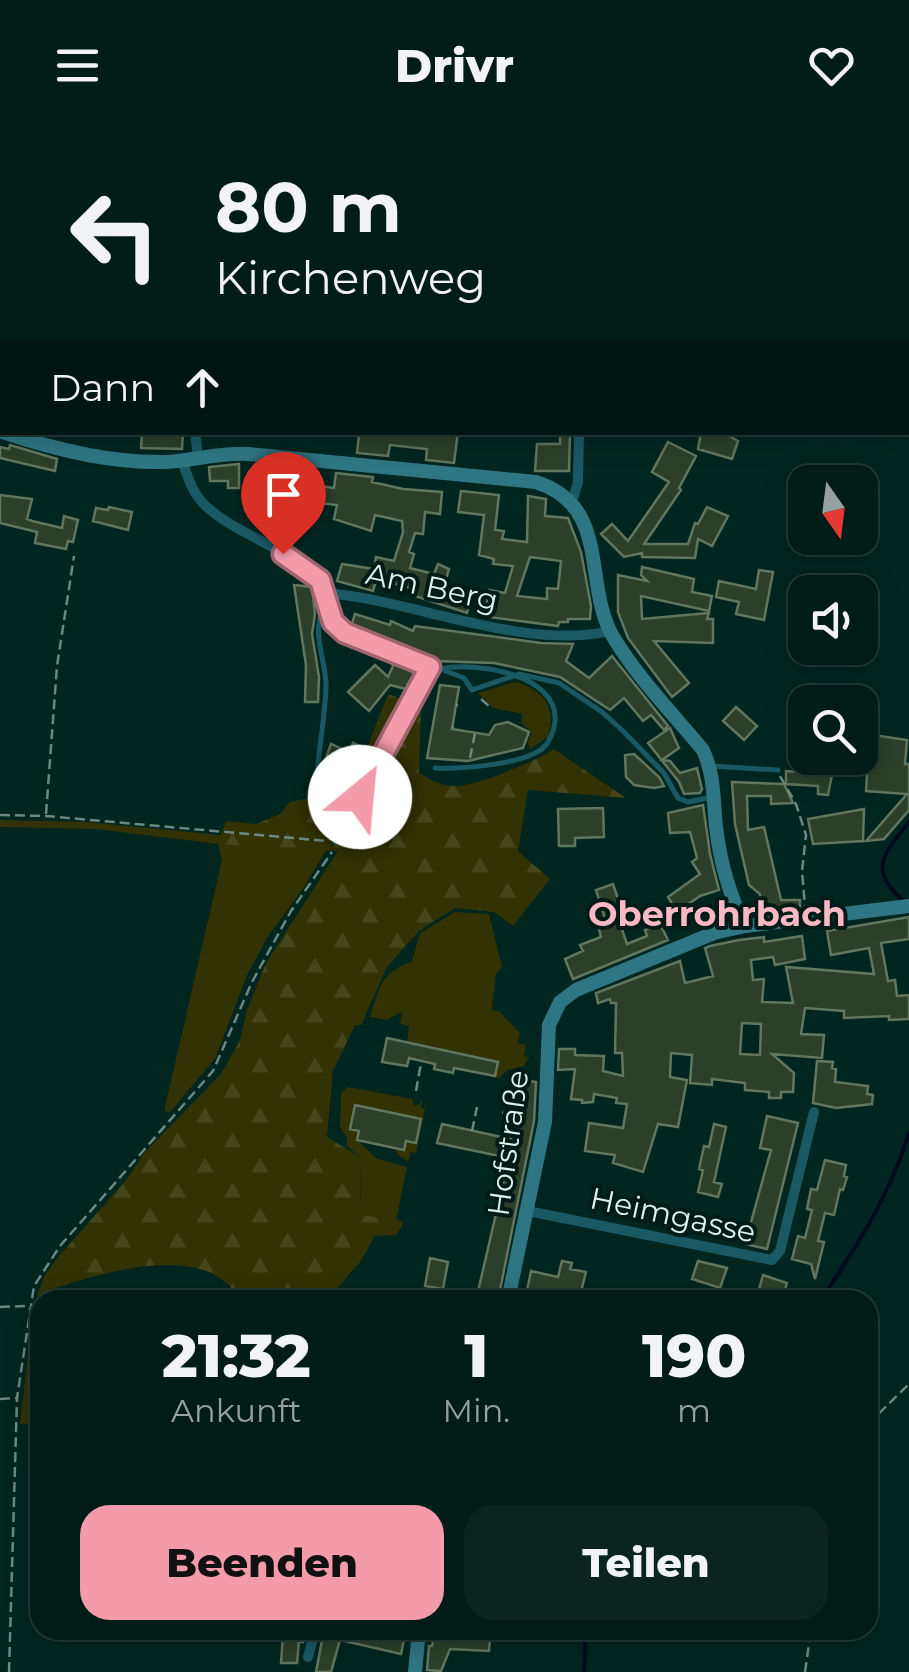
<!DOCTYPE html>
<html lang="de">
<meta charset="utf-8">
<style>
:root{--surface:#001c17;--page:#0a2520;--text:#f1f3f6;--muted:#95a1a1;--line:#223a36;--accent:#f39aab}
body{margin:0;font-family:Montserrat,sans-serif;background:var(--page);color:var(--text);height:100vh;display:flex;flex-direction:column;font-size:38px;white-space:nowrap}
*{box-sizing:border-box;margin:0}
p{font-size:32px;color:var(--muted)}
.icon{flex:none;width:55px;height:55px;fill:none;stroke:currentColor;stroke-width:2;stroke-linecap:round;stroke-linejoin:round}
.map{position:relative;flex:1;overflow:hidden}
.drawer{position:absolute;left:30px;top:1160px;width:848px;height:350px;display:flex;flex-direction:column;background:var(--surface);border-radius:30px;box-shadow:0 5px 25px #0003,0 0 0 2px var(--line)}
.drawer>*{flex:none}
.hud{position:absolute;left:0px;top:0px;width:910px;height:305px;box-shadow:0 5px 25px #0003,0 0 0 2px var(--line);background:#001c17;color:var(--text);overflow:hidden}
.needle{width:65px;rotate:166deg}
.fabs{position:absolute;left:788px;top:335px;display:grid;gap:20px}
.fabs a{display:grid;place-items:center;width:90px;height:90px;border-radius:20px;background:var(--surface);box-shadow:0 5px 25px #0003,0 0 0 2px var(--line);font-size:50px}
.pin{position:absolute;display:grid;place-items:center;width:85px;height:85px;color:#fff;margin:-102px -42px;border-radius:50% 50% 50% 0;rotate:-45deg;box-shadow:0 0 10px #0007}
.pin .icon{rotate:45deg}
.me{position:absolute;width:110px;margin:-55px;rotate:28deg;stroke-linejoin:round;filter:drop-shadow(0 0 8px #0008)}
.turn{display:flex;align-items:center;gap:35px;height:210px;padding:0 50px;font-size:45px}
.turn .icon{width:130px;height:130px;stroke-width:2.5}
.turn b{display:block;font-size:70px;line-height:85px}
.then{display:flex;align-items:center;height:95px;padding:0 50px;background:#0003;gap:20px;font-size:38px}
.eta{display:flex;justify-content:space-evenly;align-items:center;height:170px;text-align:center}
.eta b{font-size:60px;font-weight:800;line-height:70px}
.button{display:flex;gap:20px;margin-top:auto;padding:20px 50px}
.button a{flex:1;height:115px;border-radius:30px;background:var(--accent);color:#111;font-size:40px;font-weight:800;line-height:115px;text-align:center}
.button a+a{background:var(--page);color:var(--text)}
header{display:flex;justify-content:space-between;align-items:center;height:130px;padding:0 50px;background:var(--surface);font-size:45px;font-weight:800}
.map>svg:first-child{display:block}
.green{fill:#323204}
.forest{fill:url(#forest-firs)}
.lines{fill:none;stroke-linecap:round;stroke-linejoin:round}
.stream{stroke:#000a1c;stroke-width:4}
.building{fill:#2b3f2a;stroke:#60765f;stroke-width:2.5;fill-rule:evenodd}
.path{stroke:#6b8882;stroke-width:2.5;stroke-dasharray:10 5;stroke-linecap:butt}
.service{stroke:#195964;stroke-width:5}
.minor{stroke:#195964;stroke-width:10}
.secondary{stroke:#2e7683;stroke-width:14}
.route-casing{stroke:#9e646f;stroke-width:25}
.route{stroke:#f39aab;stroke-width:18}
.labels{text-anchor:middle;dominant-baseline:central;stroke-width:8;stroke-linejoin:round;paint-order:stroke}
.street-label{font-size:30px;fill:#def2ed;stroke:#011b16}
.quarter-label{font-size:35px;font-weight:bold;fill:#fcb8c4;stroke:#011b16}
</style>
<header><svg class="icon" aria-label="menu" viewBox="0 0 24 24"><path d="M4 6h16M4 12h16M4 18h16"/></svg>Drivr<svg class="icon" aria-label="heart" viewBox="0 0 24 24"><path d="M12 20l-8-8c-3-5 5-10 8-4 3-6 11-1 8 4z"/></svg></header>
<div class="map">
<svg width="909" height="1542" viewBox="0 0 909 1542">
<defs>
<pattern id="forest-firs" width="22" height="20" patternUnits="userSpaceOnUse" patternTransform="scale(2.5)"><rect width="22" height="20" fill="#323204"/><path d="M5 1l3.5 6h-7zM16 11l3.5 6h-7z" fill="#46461d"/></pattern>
</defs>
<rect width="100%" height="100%" fill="#00261f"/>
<path class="green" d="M515,552C544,560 557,577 548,607L530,619L528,612L532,602L521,593L522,584L493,578L478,563Z
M0,690L86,692L221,705L218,713L327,719L304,757L267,808L248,843L215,929L170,982L164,981L222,730L218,714L95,699L0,697Z
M455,782L489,784L502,837L496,844L492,879L500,882L520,903L518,913L526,915L524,926L529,927L524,936L508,940L498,948L495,947L498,931L407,911L409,896L400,894L402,882L387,890L370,887C380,855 380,844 412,831L420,803Z
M348,957L413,969V975H418L422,970L421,977L425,979L416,1023L411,1022L408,1032L397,1024L396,1019L404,1020L406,1011L416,1013L421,988L354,975L350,999L359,1001L357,1010L376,1028L407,1037L396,1091L361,1085L360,1027L347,1016V1008L340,998L341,963Z"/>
<path class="forest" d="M388,564L421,576L419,643C431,650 441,656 456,656C477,656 536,631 554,619L626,668L528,660L518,721L550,749L513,796L494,782L455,778L419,801L387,837L361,895H355L333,941L327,1007L360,1027L361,1085L402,1091L403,1094L396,1105L375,1106L360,1132L327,1170H232L233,1160C194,1112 96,1145 46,1161L45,1169L37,1166L44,1147L59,1126L127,1049L145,1022L221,944L240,910L247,880L266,833L338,721L217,714L226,691L256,694L280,684L290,672L334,663L361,633Z
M33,1183L40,1187V1294H20Z"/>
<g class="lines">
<path class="stream" d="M905,772C867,740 883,725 909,692
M821,1170C857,1116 891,1064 909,1002
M584,1542L586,1500"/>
</g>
<path class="building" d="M142,302H183L182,319L141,318Z
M380,302H458L454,333L426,330L427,319L390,315L388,326L357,323L359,304L380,305Z
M560,302H570L569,341H535L537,314H560Z
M701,302H722L738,311L732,329L698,319Z
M668,312L696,326L679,358L681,360L644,414H688L695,393L698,394L707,377L728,386L712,416L698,409L695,428L642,427V423L624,427L601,404L612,394L628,411L669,352L652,342Z
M10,315L57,329L55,341L0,328V317L9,319Z
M239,334V358H228V351H210L209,337Z
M336,343L373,347L372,352L403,359L442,362L440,384L425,382L423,404L415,403L409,422L414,424L410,438L434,444L438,434L449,439L443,460L453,464L451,467L470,473L467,483L415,466L417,460L389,452L376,451L373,461L337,451L342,434L374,439L376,427L394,431L403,402L402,391L375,385L371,401L334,389L337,375L318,373L320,356L334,358Z
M461,361L499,365L495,400L504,401L502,409L527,412L528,366L546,369L545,386L568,388L581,422L591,476L590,489H568V492H559L558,496L489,487V483H485L489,460L505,463L513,436L493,434L494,429L479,425L484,385L458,382ZM530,427L561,431L558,459L547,458V469L517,466Z
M0,365L32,369L27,389L32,391L62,398L64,386L78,390L73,412L68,411L66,419L35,413L37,402L0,393Z
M109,377L132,382L128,400L93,391L96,378L108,380Z
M642,437L694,449L692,462L712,466L709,481L641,466L642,489L709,483L707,489H713V513L654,511L689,553L672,567L628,508L618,482V445L647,451L641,445Z
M759,440L773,442L764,490L736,484L739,472L716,467L719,451L756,459Z
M294,455L312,457L315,484L312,504L319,547L318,572H305L306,535Z
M355,484L390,495L391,491L413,501L415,496L541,513L573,514L566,531L589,548L612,526L668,596L664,600L651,585L643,591L624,568L610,580L560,547L494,533L435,531L383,510L384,507L351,496Z
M396,529L422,539L410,560L390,555L369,581L348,562L375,535L388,547Z
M440,555L459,557L452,599L489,605L495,595L508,592L529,602L523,618L468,631L427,628Z
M736,577L757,596L744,610L723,591Z
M670,598L679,618L662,630L670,631L680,643L697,638L702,659L700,663L684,664L679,652L648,613Z
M860,603L907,610L905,634H909V680L884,709L866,711L907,664L866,661L868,626H860Z
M353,613L362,617L354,635L341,630L335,645L336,655L324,656L325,631L331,614L349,622Z
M634,624L659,647L664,656L654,658L634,655L626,647L625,625Z
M786,641L832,645L828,665L818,664V656L786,654Z
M732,652L784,654L793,673L771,674V666H747L748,700L764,697L781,770H800V779L760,780V764L749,755L735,694Z
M703,675L710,724L719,760L700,766L677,782L668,767L700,744L692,732L697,728L690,702L670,703L668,683Z
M603,678L604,707L575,708V716H559L558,679Z
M864,679L863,711L813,714L808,689Z
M613,754L624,786L618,788L627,814L647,806L645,800L660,794L668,810L573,849L565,829L583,821L580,815L601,807L597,791L605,789L596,760Z
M909,787V809L881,813L888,851L895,850L897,866L909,865V889L889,890V886L844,888V881L805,878L801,904L824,905L822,928L772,924L794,943L793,962H781V968H769V962L745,960V953L712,949V955L690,953L692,925L671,923L670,947L687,950L678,997L658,994L643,1042L613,1033L615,1025L585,1021L589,993L623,998L627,974L616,973L617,968L594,964L593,972L582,973V970L571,969L575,939L558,940L559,919H575V925L604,926L603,941L623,946L622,923H615L616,873H611L610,869L598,873L596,863L680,831L685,853L713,846L705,818L710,816L739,810L764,807V812L802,806L805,829L775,835L773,827L751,830L753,850L764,849L762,872L793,873L786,837L874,844L869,818L831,825L827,801ZM742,893L761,894L760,925L740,924Z
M387,908L498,932L495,946L454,938L453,943L434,939L435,934L409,928L407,936L382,932Z
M817,931L833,932L832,938L836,939L835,952L868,956L867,964L873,965L872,974L836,978L813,973Z
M524,950L536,952L534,991L498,1170H476L509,1028L437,1013L442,994L515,1010L518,987L514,981L512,961L522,963Z
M355,975L421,989L416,1013L406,1011L404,1020L357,1010L359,1001L350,999Z
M767,986L798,993L767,1119L745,1114L771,1020L760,1018Z
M714,994L726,997L714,1052L722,1054L718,1067L698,1062L703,1040L699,1039L704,1016L709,1017Z
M825,1030L846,1035L844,1046L847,1047L843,1060L840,1059L834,1085L825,1083L818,1111L824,1112L815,1149L811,1134L792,1129L798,1106L805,1108L812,1080L807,1079L811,1059L817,1060Z
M430,1128L448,1132L443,1159L425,1156Z
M562,1131L572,1133L570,1139L586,1142L579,1170H525L531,1141L558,1147Z
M698,1131L727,1138L720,1158L692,1149Z
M763,1145L787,1153L782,1170H761L757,1166Z
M290,1500H306L303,1512L299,1511L297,1533H281L283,1505L289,1506Z
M324,1500H371L404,1509L401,1524L340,1510L331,1542H316Z
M435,1500H459L458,1509H490L489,1521L450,1519L441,1541L427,1540L429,1516H432Z"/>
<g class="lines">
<path class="path" d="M474,0L481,2
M232,2L233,0
M524,2L527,0
M481,569L491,578
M456,575H458
M452,597L454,598
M470,628L475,603
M780,646L796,674L806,705L802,741L805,776
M46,684L57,536L74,426
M0,685L46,686L327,711
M416,961L421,933
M502,983L514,981
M472,1001L477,977
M0,1177L26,1176L31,1180
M0,1269L16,1268
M868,1294L909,1254
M9,1542L17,1268L34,1156L60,1116L213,941L252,852L291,781L332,722
M805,1542L811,1500"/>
<path class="service" d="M326,463L333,491L345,503L464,548L472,560L519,544L559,553L602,582L623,601L664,643L678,668L688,672L712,667
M711,636L778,640
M435,638C461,639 520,635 542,619C550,612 554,601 555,591C559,544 474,531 441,539
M317,646C319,616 325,587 326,557C327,528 307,499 328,472
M335,712L430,537"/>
<path class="minor" d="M853,2L854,0
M0,105L2,106
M908,281H909
M195,302L198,327
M182,331C187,345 192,361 202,372C231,405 311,424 326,463C413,470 524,521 610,501
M572,371L578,353L579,302
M528,1081L772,1130L780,1121L814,982
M308,1527L315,1500"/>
<path class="secondary" d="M3,302C53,319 111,333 164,332C193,331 220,322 249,324L536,352C613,377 581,456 615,510C639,549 674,585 703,620C715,647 713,669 716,697C720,731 730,766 745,796
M508,1170L545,992L549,895L560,872L576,860L714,803L745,796L909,776
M415,1542L419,1500"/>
</g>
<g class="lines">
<g class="route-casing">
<path id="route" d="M283,424L320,450L333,492L345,503L430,537L360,667"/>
</g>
<use href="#route" class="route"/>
</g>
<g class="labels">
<g class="street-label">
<text transform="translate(432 457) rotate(12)">Am Berg</text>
<text transform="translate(508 1013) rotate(-82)">Hofstraße</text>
<text transform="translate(673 1085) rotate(12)">Heimgasse</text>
</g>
<g class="quarter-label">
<text x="717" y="783">Oberrohrbach</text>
</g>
</g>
</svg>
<div class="fabs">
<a><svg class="needle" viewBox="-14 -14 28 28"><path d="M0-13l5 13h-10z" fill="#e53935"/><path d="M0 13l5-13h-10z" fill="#95a1a1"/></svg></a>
<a><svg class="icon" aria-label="sound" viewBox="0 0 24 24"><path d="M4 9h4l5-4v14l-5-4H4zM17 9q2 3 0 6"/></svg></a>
<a><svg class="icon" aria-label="search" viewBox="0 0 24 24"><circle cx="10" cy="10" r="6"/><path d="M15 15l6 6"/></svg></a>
</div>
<div class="pin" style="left:283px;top:424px;background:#d93025"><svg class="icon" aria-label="arrive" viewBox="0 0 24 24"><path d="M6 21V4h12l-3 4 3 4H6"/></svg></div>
<svg class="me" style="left:360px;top:667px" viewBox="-20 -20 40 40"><circle r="19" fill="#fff"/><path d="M0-13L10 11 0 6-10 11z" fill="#f39aab"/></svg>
<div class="hud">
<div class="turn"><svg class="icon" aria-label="left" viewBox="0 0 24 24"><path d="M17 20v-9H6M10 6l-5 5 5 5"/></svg><div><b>80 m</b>Kirchenweg</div></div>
<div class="then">Dann<svg class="icon" aria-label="ahead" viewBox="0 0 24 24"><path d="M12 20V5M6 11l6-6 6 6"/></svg></div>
</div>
<section class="drawer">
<div class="eta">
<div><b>21:32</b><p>Ankunft</p></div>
<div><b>1</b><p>Min.</p></div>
<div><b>190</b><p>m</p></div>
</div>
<div class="button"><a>Beenden</a><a>Teilen</a></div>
</section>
</div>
